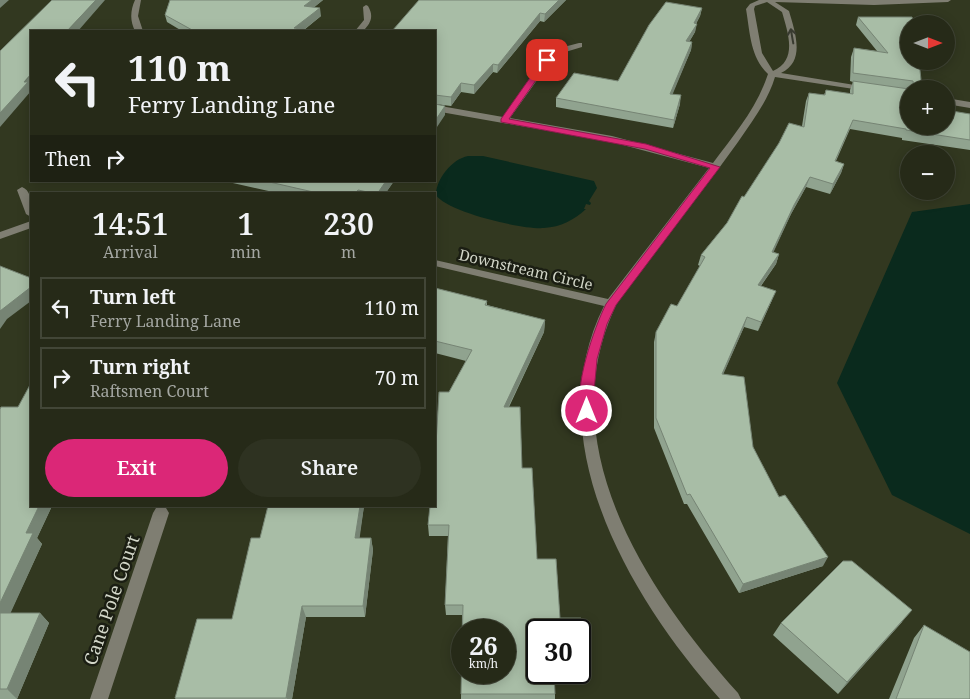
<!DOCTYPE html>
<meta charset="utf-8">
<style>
:root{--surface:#262a18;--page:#2e3221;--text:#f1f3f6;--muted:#a4a7a2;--line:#424637;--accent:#db2777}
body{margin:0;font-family:"Noto Serif",serif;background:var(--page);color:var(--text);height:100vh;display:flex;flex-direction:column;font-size:19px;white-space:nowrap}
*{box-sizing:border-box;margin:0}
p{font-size:16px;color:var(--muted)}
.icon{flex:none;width:28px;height:28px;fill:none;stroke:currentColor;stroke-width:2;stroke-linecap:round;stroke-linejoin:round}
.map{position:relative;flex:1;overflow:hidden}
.side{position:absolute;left:30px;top:192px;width:406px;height:315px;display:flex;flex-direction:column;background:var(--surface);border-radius:0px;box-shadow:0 2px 12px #0003,0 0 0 1px var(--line)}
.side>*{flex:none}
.guide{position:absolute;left:30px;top:30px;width:406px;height:152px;border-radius:0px;box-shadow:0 2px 12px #0003,0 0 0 1px var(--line);background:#262a18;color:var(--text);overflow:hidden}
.needle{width:32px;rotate:90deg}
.fabs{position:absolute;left:900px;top:15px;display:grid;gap:10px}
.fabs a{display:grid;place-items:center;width:55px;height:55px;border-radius:50%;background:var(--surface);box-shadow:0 2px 12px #0003,0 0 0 1px var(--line);font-size:25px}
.speed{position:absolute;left:451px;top:619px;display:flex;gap:10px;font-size:25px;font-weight:700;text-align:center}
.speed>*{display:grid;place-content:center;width:65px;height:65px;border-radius:50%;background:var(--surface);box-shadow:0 2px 12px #0003,0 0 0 1px var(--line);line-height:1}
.speed small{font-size:12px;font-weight:400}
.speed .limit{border:2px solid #111;border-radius:8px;background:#fff;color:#111}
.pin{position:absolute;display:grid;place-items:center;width:42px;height:42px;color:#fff;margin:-21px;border-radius:10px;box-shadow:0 2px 8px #0006}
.me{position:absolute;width:55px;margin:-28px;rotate:0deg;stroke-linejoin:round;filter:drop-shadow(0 0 4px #0008)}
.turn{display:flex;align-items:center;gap:18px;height:105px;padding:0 15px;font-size:22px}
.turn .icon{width:65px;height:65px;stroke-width:2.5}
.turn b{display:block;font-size:35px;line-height:42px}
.then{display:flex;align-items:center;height:48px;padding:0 15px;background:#0003;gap:10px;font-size:19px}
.eta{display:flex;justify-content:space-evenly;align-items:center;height:85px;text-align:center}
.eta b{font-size:30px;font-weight:600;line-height:35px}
.action{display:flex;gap:10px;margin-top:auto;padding:10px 15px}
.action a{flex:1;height:58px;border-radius:30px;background:var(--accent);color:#fff;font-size:20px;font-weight:600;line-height:58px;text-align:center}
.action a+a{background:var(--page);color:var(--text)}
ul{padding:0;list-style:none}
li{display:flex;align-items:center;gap:15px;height:62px;margin:0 10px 8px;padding:0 5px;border:2px solid var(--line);border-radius:0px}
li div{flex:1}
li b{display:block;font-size:19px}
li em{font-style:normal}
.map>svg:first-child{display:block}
.water{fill:#0a2a1d}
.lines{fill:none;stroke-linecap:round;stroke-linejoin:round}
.minor{fill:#7f7e72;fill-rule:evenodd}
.wall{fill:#90a38f;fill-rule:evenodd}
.shaded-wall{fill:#768474}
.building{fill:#a8bda6;stroke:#768474;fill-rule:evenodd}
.oneway{stroke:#393b30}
.route{fill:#db2777;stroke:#8e194d}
.labels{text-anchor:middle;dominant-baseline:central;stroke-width:5;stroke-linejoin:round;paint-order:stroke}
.street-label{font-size:15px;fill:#d2d6c8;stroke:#1b1e13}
.near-street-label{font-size:18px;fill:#d2d6c8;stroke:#1b1e13}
</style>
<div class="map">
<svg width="970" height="699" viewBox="0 0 970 699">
<rect width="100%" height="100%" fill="#323820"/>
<path class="water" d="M468,156H483L594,181L597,188L589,201L591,203L590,205L586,204L584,209H586C574,220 561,227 544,228C523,230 447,212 436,195C436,179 452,159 468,156Z
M970,204V534L892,495L837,383L912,212Z"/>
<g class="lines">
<path class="minor" d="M135,0H141L138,16L143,31H135C130,21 130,11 135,0Z
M759,0H951L948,2L874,5L775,2L789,11C795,32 806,61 781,73L867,87L871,89L867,91L775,77C768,101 752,121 738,142C713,177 687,210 661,245C644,266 623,288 613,312C552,450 649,594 738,693L741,699H720C631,599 536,441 604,306L435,266V260L608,299L709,168L612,142L435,111V105L503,117L544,58L556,49L579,43H582V47L562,53L550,62L510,118L612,136L713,163C734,135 757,108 768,74C750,57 750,32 746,9L750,4ZM767,2L782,12C788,33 798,60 773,71L762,53L754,9L755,6Z
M366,5L368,6C374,16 371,23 363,31H355L364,20L363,7Z
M946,98L970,102V108L946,104Z
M22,187C33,191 31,207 31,217L26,214L17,190Z
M31,221V228L0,239V232Z
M161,507L166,508L169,513L108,699H90L153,513L156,508Z"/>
</g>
<path class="wall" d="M170,0H323L313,8L321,16L304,30L313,31H182L167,22L165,15Z
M419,0H566L544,22L540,21L497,73L493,72L474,94L461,92L451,106L435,104V31Z
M702,8L700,16L696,24L695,32L689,42H692L691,50L672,94L680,104L673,128L556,107V98L618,81Z
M858,17L922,89H909V126L970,114V150L902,140V138L850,129L836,161L844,164L841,173L830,194L806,187L791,214L773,252L779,254L776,264L761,286L772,300L758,331L744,327L723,374L753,447L779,497L823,566L739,593L687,504H684L654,428V342L656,332L677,306L700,266L698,265L701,255L727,223L744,197L802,126L806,101L809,93L824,95L826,90L850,94V90L853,82L850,81L851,57L854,48L877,51L856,25Z
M224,181H394L385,194H282Z
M435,288L487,301V305L545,320L544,332L509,407H520L522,468H532L537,559H556L560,618H581L584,657L582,667H580V630H538V672H554L555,694V699H461L462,615H446L445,605L448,536H429L428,525L430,506H435V462L439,392H449L466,361L435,353ZM462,630H505V672H462Z
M0,409L31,506H52L37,538L42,544L10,613H40L49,623L17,699H0Z
M268,506H364L359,538H371L373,550L365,617H306L292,699H176L175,698L232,619L260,538Z
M902,622L838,694L773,635L781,623Z
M924,625L970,699H889L914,638Z"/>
<path class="shaded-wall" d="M0,0H9L0,8Z
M96,0H105L78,31H67Z
M312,0H323L306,14L304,6Z
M559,0H566L544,22L545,14Z
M320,8L321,16L302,31L294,28Z
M702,8L700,16L692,31L697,24L695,32L685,49L686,41L694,23Z
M540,13V21L497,73L498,65Z
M692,42L691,50L669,103L670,94Z
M493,64V72L474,94V85Z
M31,74V91L0,127V113Z
M461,83V92L451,106V97Z
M681,95L680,104L673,128L674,120Z
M445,106V115L435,130V121Z
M844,164L841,173L830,194L833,184Z
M810,177L806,187L791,214L769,262L772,252L794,205Z
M386,181H394L385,194H377Z
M779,254L776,264L754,295L758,285Z
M31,287V301L7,319L0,329V311L1,309Z
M776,291L772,300L758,331L761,322Z
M747,317L744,327L719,384L722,374Z
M545,320L544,332L503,418L504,407Z
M39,506H52L37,538L42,544L6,623L0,617V603L26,533Z
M360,506H364L358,550L355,538Z
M371,538L373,550L365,617L363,606Z
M828,557L823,566L739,593L743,584Z
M302,606L306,617L292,699H287L286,698Z
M912,610L902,622L838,694L847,682Z
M40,613L49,623L17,699L7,689Z"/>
<path class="building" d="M52,0H96L67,31H31V74L24,82H28L0,113V51Z
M170,0H312L304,6L320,8L294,28L313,31H194L165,15Z
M419,0H559L545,14L540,13L498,65L493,64L474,85L461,83L451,97L435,95V31H392Z
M666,2L702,8L694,23L697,24L686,41L692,42L670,94L681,95L674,120L556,98L574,73L618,81L649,25Z
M858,17H912L914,24H909V61H919L922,89H914L913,81L853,73L854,48L888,53Z
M853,81L909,89V126H946V110L970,114V140L906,130V129L853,120L835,161L844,164L833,184L810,177L794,205L772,252L779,254L758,285L776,291L761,322L747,317L722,374L744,377L753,447L779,497L785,495L828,557L743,584L690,494L687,495L656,418V332L671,304L677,306L705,257L701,255L727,223L742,196L744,197L779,143L789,123L804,127L809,93L825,95L826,90L853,94Z
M435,104L445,106L435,121Z
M265,181H386L377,194L358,190L355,194H322Z
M0,266L31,278V287L0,311Z
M435,288L487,301L485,305L545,320L504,407H520L522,468H532L537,559H556L560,618H581L584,657H580V630H538V672H554L555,694H461L463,605H445L449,525H428L430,506H435V462L439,392H449L472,350L435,341ZM462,630H505V672H462Z
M31,383V506H39L26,533H33L0,603V409L1,407H18Z
M268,506H360L355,538H371L363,606H302L286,698H175L197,619H232L251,538H260Z
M843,561H852L912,610L847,682L781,623Z
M0,613H40L7,689H0Z
M924,625L970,652V699H896Z"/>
<defs><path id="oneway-shaft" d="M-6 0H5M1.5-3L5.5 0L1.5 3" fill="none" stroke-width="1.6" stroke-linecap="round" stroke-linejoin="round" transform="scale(1.25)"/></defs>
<use class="oneway" href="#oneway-shaft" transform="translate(792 36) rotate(-100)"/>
<path class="route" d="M547,57L550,60L509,119L646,144L720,167L616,305L607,324L597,359L592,414H583C571,392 595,326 606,304L710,168L645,149L501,122V119L544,58Z"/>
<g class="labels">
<g class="street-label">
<text transform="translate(526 269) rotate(13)">Downstream Circle</text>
</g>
<g class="near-street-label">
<text transform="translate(111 600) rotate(-71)">Cane Pole Court</text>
</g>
</g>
</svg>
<div class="fabs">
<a><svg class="needle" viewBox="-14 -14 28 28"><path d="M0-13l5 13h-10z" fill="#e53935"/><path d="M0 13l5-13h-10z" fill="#a4a7a2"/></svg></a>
<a>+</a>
<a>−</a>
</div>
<div class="speed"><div>26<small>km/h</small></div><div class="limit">30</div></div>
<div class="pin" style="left:547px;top:60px;background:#d93025"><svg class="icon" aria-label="arrive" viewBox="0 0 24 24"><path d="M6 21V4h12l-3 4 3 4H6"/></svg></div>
<svg class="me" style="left:587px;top:411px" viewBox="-20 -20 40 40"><circle r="17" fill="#db2777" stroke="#fff" stroke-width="3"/><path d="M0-11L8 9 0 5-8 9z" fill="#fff"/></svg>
<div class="guide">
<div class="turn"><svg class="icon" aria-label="left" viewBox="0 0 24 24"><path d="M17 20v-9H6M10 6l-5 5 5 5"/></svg><div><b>110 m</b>Ferry Landing Lane</div></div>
<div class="then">Then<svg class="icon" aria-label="right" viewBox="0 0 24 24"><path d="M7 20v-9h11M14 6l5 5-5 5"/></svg></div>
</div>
<section class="side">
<div class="eta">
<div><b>14:51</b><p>Arrival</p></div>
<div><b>1</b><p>min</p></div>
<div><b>230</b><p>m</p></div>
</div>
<ul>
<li><svg class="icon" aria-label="left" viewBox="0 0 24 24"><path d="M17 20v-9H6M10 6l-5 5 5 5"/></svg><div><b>Turn left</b><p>Ferry Landing Lane</p></div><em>110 m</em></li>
<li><svg class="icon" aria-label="right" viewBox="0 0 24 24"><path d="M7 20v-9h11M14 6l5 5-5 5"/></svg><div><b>Turn right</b><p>Raftsmen Court</p></div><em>70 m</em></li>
</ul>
<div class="action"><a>Exit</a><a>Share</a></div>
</section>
</div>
